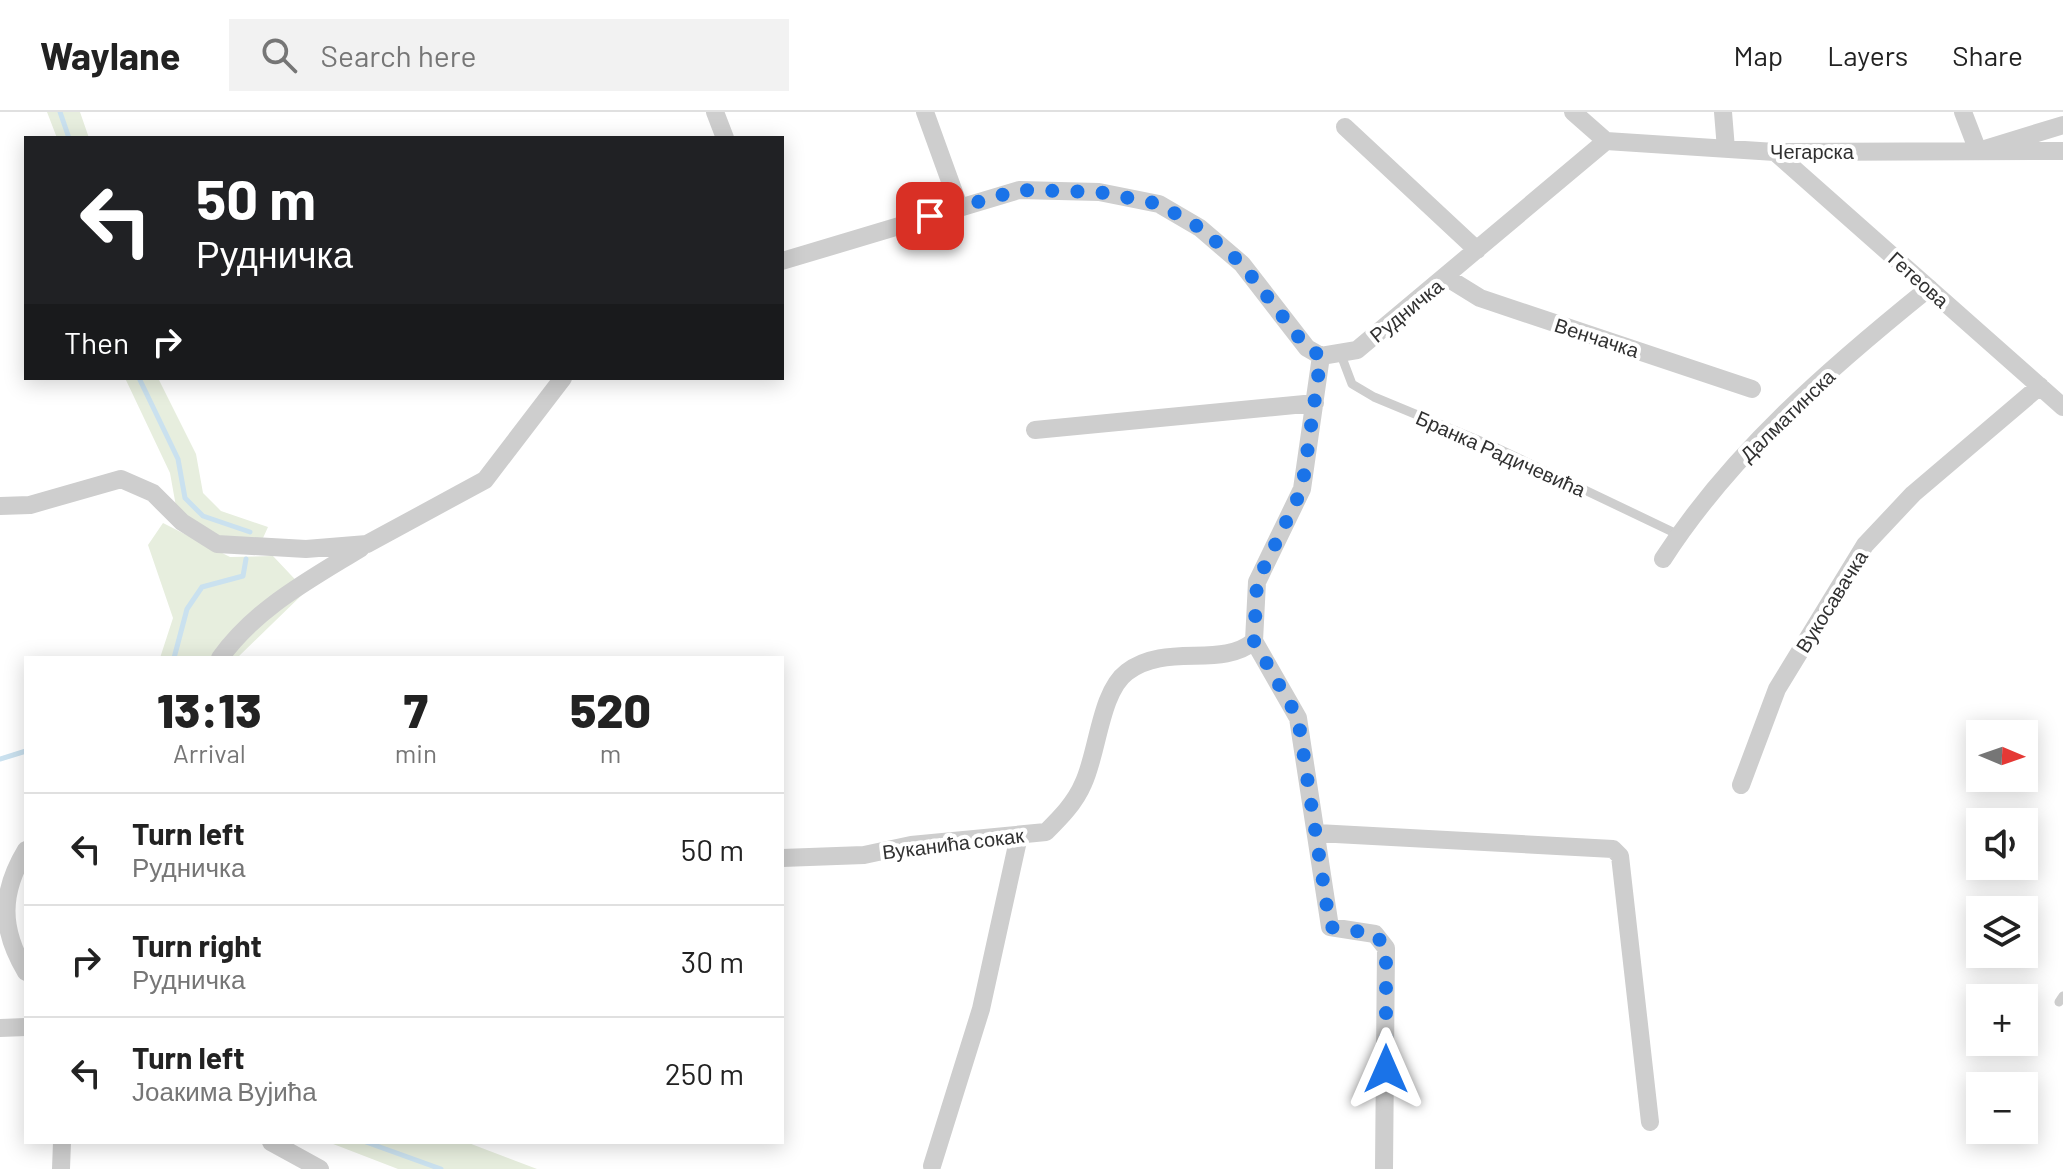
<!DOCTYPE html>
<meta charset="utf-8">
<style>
:root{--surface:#fff;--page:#f2f2f2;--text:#222;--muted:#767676;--line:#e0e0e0}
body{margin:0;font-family:Barlow,sans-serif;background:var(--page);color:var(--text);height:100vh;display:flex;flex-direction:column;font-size:30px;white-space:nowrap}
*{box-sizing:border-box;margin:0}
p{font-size:26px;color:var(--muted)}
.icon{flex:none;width:44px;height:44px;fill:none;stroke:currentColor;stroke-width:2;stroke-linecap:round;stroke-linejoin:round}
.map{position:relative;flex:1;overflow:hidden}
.drawer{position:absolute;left:24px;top:544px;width:760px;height:488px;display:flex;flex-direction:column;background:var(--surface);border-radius:0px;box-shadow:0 4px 20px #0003}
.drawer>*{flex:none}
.top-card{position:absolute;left:24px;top:24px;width:760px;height:244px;border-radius:0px;box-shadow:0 4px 20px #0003;background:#202124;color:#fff;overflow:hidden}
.needle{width:52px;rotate:92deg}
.controls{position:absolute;left:1966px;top:608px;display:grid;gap:16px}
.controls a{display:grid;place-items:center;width:72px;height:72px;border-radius:0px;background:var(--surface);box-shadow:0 4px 20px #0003;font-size:40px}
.pin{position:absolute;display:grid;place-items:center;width:68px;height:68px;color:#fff;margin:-34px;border-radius:16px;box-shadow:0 4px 12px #0006}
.me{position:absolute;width:88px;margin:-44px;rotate:0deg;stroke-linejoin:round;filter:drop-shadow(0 0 6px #0008)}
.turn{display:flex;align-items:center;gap:28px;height:168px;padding:0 40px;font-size:36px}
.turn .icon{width:104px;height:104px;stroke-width:2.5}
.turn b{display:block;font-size:56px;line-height:68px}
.then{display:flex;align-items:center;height:76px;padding:0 40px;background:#0003;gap:16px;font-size:30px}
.eta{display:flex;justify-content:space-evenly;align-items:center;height:136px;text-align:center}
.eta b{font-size:48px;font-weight:800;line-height:56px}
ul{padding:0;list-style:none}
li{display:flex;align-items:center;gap:24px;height:112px;padding:0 40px;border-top:2px solid var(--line)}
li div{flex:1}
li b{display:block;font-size:30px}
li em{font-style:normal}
header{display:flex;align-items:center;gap:48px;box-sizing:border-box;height:112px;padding:0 40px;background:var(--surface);border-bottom:2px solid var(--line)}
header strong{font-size:38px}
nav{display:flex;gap:44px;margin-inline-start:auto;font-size:28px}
.search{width:560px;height:72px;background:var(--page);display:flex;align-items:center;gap:20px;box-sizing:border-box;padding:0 28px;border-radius:0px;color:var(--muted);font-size:30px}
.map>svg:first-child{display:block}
.green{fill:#e7eede}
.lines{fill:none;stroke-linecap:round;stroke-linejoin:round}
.stream{stroke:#cae1ef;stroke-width:5}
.service{stroke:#cecece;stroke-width:9}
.minor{stroke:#cecece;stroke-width:18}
.route{stroke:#1a73e8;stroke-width:14;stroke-dasharray:0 25.2}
.labels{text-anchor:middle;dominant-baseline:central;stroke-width:8;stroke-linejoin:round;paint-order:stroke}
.street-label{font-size:20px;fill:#313131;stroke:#fff}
</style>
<header>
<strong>Waylane</strong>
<div class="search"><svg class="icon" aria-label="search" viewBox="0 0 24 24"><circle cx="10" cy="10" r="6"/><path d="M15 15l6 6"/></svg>Search here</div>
<nav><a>Map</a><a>Layers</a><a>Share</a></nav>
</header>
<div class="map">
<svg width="2063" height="1057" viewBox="0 0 2063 1057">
<rect width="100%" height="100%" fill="#fff"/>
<path class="green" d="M47,0H80L89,26H57Z
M125,266H158L196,342L203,381L221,399L268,415L263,426L240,428L195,419L177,400L170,361Z
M163,411L230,445L273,444L306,479L237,546H160L173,506L148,433Z
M328,1030H466L537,1057H398Z"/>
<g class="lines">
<path class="stream" d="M60,0L69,26
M139,266L178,347L185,386L203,404L250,420
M174,546L187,497L202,475L243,464L246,447
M0,647L26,639
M366,1030L441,1057"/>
<path class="service" d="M1341,243L1352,272L1374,285L1497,336L1679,423
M2059,890L2063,884"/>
<path class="minor" d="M715,0L725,26
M925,0L959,94
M1573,0L1606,29L1775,40L2063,39
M1723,0L1726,37
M1963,0L1978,39L2063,13
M1345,15L1477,138
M1775,40L2063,295
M782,149L1019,78L1099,80L1159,92L1200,116L1242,152L1307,236L1321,244
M1446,165L1480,186L1752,277
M1321,244L1302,377L1257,470L1254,529L1298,606L1330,815L1375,822L1386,836L1384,1057
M1321,244L1357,238L1606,29
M1035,318L1315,291
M0,394L30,393L121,367L153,381L182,410L217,432L306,437L367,432L485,368L563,266
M1663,447C1732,340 1831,255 1929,176
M220,546C256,496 309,468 361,436
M1741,673L1777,577L1865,433L1913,382L2040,274
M1317,721L1613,737L1620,744L1650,1010
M26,738C0,781 0,817 26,860
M782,746L864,743L911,733L1046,720C1060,706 1075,691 1083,672C1098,641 1100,580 1127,560C1166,530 1222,557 1254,529
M0,916L26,915
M271,1030L320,1057
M932,1054L981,897L1019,724
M61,1057L62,1030"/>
</g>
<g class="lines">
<path class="route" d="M930,104L1019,78L1099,80L1159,92L1200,116L1242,152L1307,236L1321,244L1302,377L1257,470L1254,529L1298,606L1330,815L1375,822L1386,836V957"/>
</g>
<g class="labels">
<g class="street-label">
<text x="1812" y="39">Чегарска</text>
<text transform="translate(1919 167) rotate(42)">Гетеова</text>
<text transform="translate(1406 198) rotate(-39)">Рудничка</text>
<text transform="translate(1597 225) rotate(18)">Венчачка</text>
<text transform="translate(1787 303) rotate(-44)">Далматинска</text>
<text transform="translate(1501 341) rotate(24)">Бранка Радичевића</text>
<text transform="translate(1831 489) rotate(-58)">Вукосавачка</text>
<text transform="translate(953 731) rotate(-7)">Вуканића сокак</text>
</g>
</g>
</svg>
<div class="controls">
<a><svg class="needle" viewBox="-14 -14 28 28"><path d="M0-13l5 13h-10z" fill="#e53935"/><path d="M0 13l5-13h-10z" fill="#767676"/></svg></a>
<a><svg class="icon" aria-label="sound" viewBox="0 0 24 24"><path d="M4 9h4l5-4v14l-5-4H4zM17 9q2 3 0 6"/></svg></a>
<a><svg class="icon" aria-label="layers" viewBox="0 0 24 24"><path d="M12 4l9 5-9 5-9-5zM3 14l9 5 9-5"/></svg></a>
<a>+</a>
<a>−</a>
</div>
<div class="pin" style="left:930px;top:104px;background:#d93025"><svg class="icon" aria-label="arrive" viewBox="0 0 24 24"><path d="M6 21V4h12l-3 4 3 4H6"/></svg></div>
<svg class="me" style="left:1386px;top:957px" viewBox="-20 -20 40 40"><path d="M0-17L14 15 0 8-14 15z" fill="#1a73e8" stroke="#fff" stroke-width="4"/></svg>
<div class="top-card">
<div class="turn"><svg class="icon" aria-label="left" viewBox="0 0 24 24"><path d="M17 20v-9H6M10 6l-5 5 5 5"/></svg><div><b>50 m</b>Рудничка</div></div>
<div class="then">Then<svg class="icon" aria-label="right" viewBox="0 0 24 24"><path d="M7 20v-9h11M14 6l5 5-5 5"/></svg></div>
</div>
<section class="drawer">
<div class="eta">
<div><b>13:13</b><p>Arrival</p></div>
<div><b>7</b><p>min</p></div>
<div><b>520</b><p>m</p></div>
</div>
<ul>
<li><svg class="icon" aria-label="left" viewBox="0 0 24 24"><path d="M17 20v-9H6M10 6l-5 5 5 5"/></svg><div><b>Turn left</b><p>Рудничка</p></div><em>50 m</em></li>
<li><svg class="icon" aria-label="right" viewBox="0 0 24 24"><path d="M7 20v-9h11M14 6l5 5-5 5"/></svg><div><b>Turn right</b><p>Рудничка</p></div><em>30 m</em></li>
<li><svg class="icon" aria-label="left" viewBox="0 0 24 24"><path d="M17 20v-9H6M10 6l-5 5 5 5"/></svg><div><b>Turn left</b><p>Јоакима Вујића</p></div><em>250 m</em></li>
</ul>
</section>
</div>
